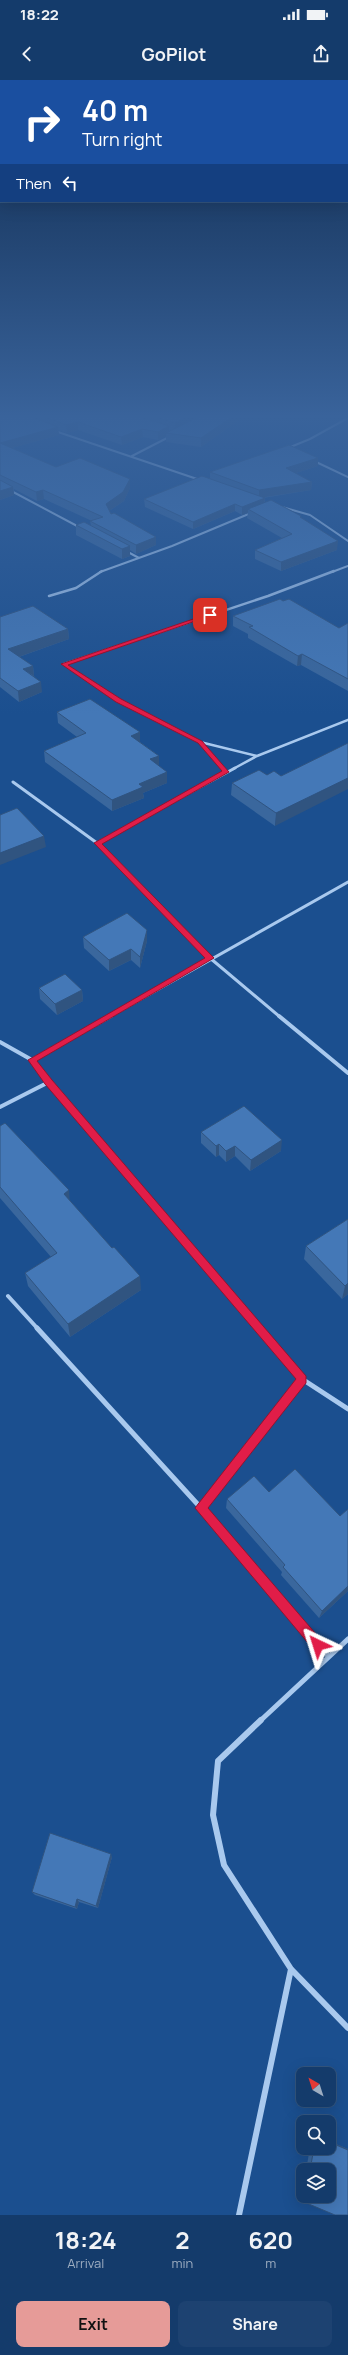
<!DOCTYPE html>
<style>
:root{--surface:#143b6b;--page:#1d4271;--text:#f1f3f6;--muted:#9dadc1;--line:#33557e;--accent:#e69b98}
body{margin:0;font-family:Manrope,sans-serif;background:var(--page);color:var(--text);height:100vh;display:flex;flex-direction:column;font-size:15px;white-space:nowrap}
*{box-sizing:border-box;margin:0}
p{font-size:13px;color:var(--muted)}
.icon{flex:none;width:22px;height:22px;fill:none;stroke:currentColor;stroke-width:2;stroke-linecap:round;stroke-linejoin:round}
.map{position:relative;height:2135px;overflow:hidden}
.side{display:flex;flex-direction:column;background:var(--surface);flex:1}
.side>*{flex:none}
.hud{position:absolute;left:0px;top:0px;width:348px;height:122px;box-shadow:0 4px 16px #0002,0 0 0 1px var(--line);background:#1a4fa0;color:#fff;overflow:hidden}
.needle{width:26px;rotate:321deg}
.buttons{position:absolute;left:296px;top:1987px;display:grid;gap:8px}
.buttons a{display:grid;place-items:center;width:40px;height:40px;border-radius:8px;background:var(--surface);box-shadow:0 4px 16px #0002,0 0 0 1px var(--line);font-size:20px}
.pin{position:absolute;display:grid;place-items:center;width:34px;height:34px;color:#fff;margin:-17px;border-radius:8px;box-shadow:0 2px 6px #0006}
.me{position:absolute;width:44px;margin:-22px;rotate:319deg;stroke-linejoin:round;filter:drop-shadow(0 0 3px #0008)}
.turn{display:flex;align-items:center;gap:14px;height:84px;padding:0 16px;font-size:18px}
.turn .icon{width:52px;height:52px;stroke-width:2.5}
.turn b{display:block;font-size:28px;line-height:34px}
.then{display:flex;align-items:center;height:38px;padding:0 16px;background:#0003;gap:8px;font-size:15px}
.eta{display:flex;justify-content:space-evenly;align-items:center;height:68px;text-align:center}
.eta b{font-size:24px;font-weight:700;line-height:28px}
.primary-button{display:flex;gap:8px;margin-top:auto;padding:8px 16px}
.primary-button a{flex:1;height:46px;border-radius:8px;background:var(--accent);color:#111;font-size:16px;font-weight:700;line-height:46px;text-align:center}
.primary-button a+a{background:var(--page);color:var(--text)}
.status{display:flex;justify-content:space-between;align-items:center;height:28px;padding:0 20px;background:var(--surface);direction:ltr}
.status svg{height:11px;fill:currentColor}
header{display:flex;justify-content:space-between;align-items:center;height:52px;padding:0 16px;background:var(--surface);font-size:18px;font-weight:700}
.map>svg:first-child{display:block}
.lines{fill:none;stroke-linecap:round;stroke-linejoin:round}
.street-far5{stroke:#a9c9ee;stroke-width:2}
.street-far4{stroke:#a9c9ee;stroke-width:2.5}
.street-far3{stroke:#a9c9ee;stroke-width:3}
.street-far2{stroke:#a9c9ee;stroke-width:4}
.street-far1{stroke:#a9c9ee;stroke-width:5}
.street{stroke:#a9c9ee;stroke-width:6}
.wall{fill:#3a679d}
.shaded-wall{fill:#305480}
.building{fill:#4478b7;stroke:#305480}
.route{fill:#e11d48;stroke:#92132f}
</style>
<div class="status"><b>18:22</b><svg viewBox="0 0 49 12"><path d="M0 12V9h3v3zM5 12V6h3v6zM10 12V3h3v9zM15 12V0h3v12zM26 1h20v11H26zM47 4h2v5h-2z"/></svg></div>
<header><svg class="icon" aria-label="back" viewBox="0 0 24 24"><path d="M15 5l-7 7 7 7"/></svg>GoPilot<svg class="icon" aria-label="share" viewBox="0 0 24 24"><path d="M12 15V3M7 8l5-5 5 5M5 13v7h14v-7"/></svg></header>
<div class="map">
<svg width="348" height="2135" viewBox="0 0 348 2135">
<rect width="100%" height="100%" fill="#1b4f8f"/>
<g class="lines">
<path class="street-far5" d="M55,351L200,400
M288,368L310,359L348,338
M132,376L169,357
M314,381L348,397
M0,405L79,447
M282,427L310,435L348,461
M126,471L139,478
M100,492L172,466L251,433
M332,492L348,486"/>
<path class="street-far4" d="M49,516L76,508L102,491
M64,584L268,516L334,491
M64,584L119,621L200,662L257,676
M200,662L224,689
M233,689L257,676L348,640"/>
<path class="street-far3" d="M223,688L226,691
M13,702L97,763L210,878L280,937
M97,763L235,688
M109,937L348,802"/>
<path class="street-far2" d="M279,936L348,993
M0,962L32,980L259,1249
M32,980L111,936
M0,1027L49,1002
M8,1216L38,1249"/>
<path class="street-far1" d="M37,1248L201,1428L328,1576
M258,1248L302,1299L348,1329
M201,1428L302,1299
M260,1641L348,1559"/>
<path class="street" d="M261,1640L218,1681L213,1735L224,1785L291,1889L348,1948
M239,2135L291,1889"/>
</g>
<path class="wall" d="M0,335H242V338L201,367L166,362V356L158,360L143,357L122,365L78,350L67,353L58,350L59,355L12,368L56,387L130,399V408L124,421L109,431L111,434L156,465L136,474L130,470V476L122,479L76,455V445L91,446L90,441H92L44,419L37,421L14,409V415L0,420Z
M318,386L296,393L312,402L311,410L263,418H265V422L301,438L337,470L281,491L255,479V470L282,458L247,438L248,433L242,435L235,431L193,449L145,427L144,419L210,398V392Z
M233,536L339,548L348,543V611L301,585L297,586L248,558V554L233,546Z
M0,537L68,549L69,559L19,577L33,586L34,596L42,612L19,622L0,607Z
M57,632L140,652V662L159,676V686L167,703L143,713L144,718L112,731L45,682L44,671L77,657L58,643Z
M267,695L281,696L275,746L231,715L232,703Z
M147,850V861L140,888L131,880L109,891L84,868L83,857Z
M39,908L82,910L83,921L57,935L40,919Z
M0,1046L70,1121L141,1210L70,1257L28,1206L25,1193L51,1177L0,1118Z
M201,1052L281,1071L250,1091L235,1076L226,1082L219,1075L216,1077L201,1063Z
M348,1139V1214L342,1219L304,1179L306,1166Z
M227,1419L340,1436L348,1429V1511L319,1538L281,1495L282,1492L226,1428Z
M112,1777L98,1828L79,1822L77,1829L35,1815L32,1812Z
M329,2061L348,2069V2135L304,2122L301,2118L303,2108V2116H329V2090H306L310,2068H329Z"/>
<path class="shaded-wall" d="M192,335H209L175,351V343Z
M235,335H242V338L201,367V358Z
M78,342V350L67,353L66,345Z
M169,346V354L166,353V356L158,360V352Z
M58,347L59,355L1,371L0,363Z
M142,349L143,357L122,365L121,357Z
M318,378V386L286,396V388Z
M130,399V408L124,421L106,433V424Z
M312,402L311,410L259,418V410Z
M13,407L14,415L0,420V411Z
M43,410L44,419L37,421L36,412Z
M265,418L264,426L248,429V433L242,435V427Z
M235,424V431L193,449V442Z
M156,457V465L136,474V465Z
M338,461L337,470L281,491V482Z
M130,466V476L122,479V469Z
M68,549L69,559L10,580L8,569Z
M302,574L301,585L297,586L298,576Z
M33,586L34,596L23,589Z
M41,602L42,612L19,622L18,611Z
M140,652V663L131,656Z
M159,676V687L150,679Z
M167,692V703L143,713L144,718L112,731V720L139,704Z
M348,698V709L275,746L276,733Z
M44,756L46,767L0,785V773Z
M147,850V861L140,888V877Z
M131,869V880L109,891V880Z
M82,910L83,921L57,935L55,924Z
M282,1060L281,1071L250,1091L251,1080Z
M219,1064V1075L216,1077V1066Z
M235,1066V1076L226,1082V1071Z
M69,1110L70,1124L64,1114Z
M140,1196L141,1210L70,1257L68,1244Z
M348,1203V1214L342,1219L345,1206Z
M348,1506V1511L319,1538L322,1531Z
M111,1774L112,1777L98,1828L96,1826Z
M77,1819L79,1822L77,1829L75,1827Z
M329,2061L348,2069V2070L329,2062Z"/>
<path class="building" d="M0,335H27L58,347L0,363Z
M41,335H134L169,346L158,352L142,349L121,357L78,342L66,345Z
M150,335H192L175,343Z
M202,335H235L201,358L166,353Z
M0,363L56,387L80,378L130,399L123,412L106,424L111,434L114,433L156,457L136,465L90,441L103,437L43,410L36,412L0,395Z
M289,365L318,378L286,388L312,402L259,410L210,392Z
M202,396L265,418L242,427L235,424L193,442L144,419Z
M0,400L13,407L0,411Z
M271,420L301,436L300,437L338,461L281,482L255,470L292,454L248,429Z
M84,442L130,466L122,469L76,445Z
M280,519L283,521L289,519L339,548L348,543V599L302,574L298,576L249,547L253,546L233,536Z
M33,526L68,549L8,569L33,586L23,589L41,602L18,611L0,598V537Z
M90,619L140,652L131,656L159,676L150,679L167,692L139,704L143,707L112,720L44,671L86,653L57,632Z
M348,663V698L276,733L232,703L259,690L267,695L274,691L281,696Z
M17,728L44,756L0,773V735Z
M127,833L147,850L140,877L131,869L109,880L83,857Z
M65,894L82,910L55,924L39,908Z
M244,1026L282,1060L251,1080L235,1066L226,1071L219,1064L216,1066L201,1052Z
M5,1043L69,1110L64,1114L112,1168L114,1167L140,1196L68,1244L25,1193L57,1173L0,1107V1046Z
M348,1139V1203L345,1206L306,1166Z
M295,1389L340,1436L348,1429V1506L322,1531L283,1487L285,1485L227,1419L254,1396L269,1412Z
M50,1753L111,1774L96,1826L77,1819L75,1827L32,1812Z
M329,2062L348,2070V2135H335L304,2122L305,2116H329V2090H310L314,2068H329Z"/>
<linearGradient id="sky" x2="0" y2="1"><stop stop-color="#0f2b4f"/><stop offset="0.53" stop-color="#39639b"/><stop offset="1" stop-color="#39639b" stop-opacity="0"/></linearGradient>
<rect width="348" height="634" fill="url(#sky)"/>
<path class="route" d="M208,534L213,535L68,585L121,619L202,661L229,692L102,764L214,878L37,981L52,1000L306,1296V1303L208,1428L322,1561L324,1565L322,1569L318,1571L313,1569L195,1428L296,1299L45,1004L28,980L205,878L94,763L222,691L198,663L116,622L61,584Z"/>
</svg>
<div class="buttons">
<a><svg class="needle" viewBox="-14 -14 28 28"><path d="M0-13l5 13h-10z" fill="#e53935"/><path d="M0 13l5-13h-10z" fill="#9dadc1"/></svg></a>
<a><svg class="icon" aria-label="search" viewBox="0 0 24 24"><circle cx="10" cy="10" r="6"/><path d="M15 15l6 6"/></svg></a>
<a><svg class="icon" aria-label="layers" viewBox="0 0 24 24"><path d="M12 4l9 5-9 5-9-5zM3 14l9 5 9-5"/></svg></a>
</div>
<div class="pin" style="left:210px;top:535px;background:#d93025"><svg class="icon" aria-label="arrive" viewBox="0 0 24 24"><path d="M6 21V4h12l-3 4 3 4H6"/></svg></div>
<svg class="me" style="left:318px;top:1565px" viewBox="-20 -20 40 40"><path d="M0-17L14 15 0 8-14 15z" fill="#e11d48" stroke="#fff" stroke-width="4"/></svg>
<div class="hud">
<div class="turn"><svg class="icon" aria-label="right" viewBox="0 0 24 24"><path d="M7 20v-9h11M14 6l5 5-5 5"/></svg><div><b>40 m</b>Turn right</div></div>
<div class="then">Then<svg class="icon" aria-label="left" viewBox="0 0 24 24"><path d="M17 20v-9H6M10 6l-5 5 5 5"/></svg></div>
</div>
</div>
<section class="side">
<div class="eta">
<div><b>18:24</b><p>Arrival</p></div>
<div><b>2</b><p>min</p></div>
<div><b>620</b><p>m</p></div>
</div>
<div class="primary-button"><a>Exit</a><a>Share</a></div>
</section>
